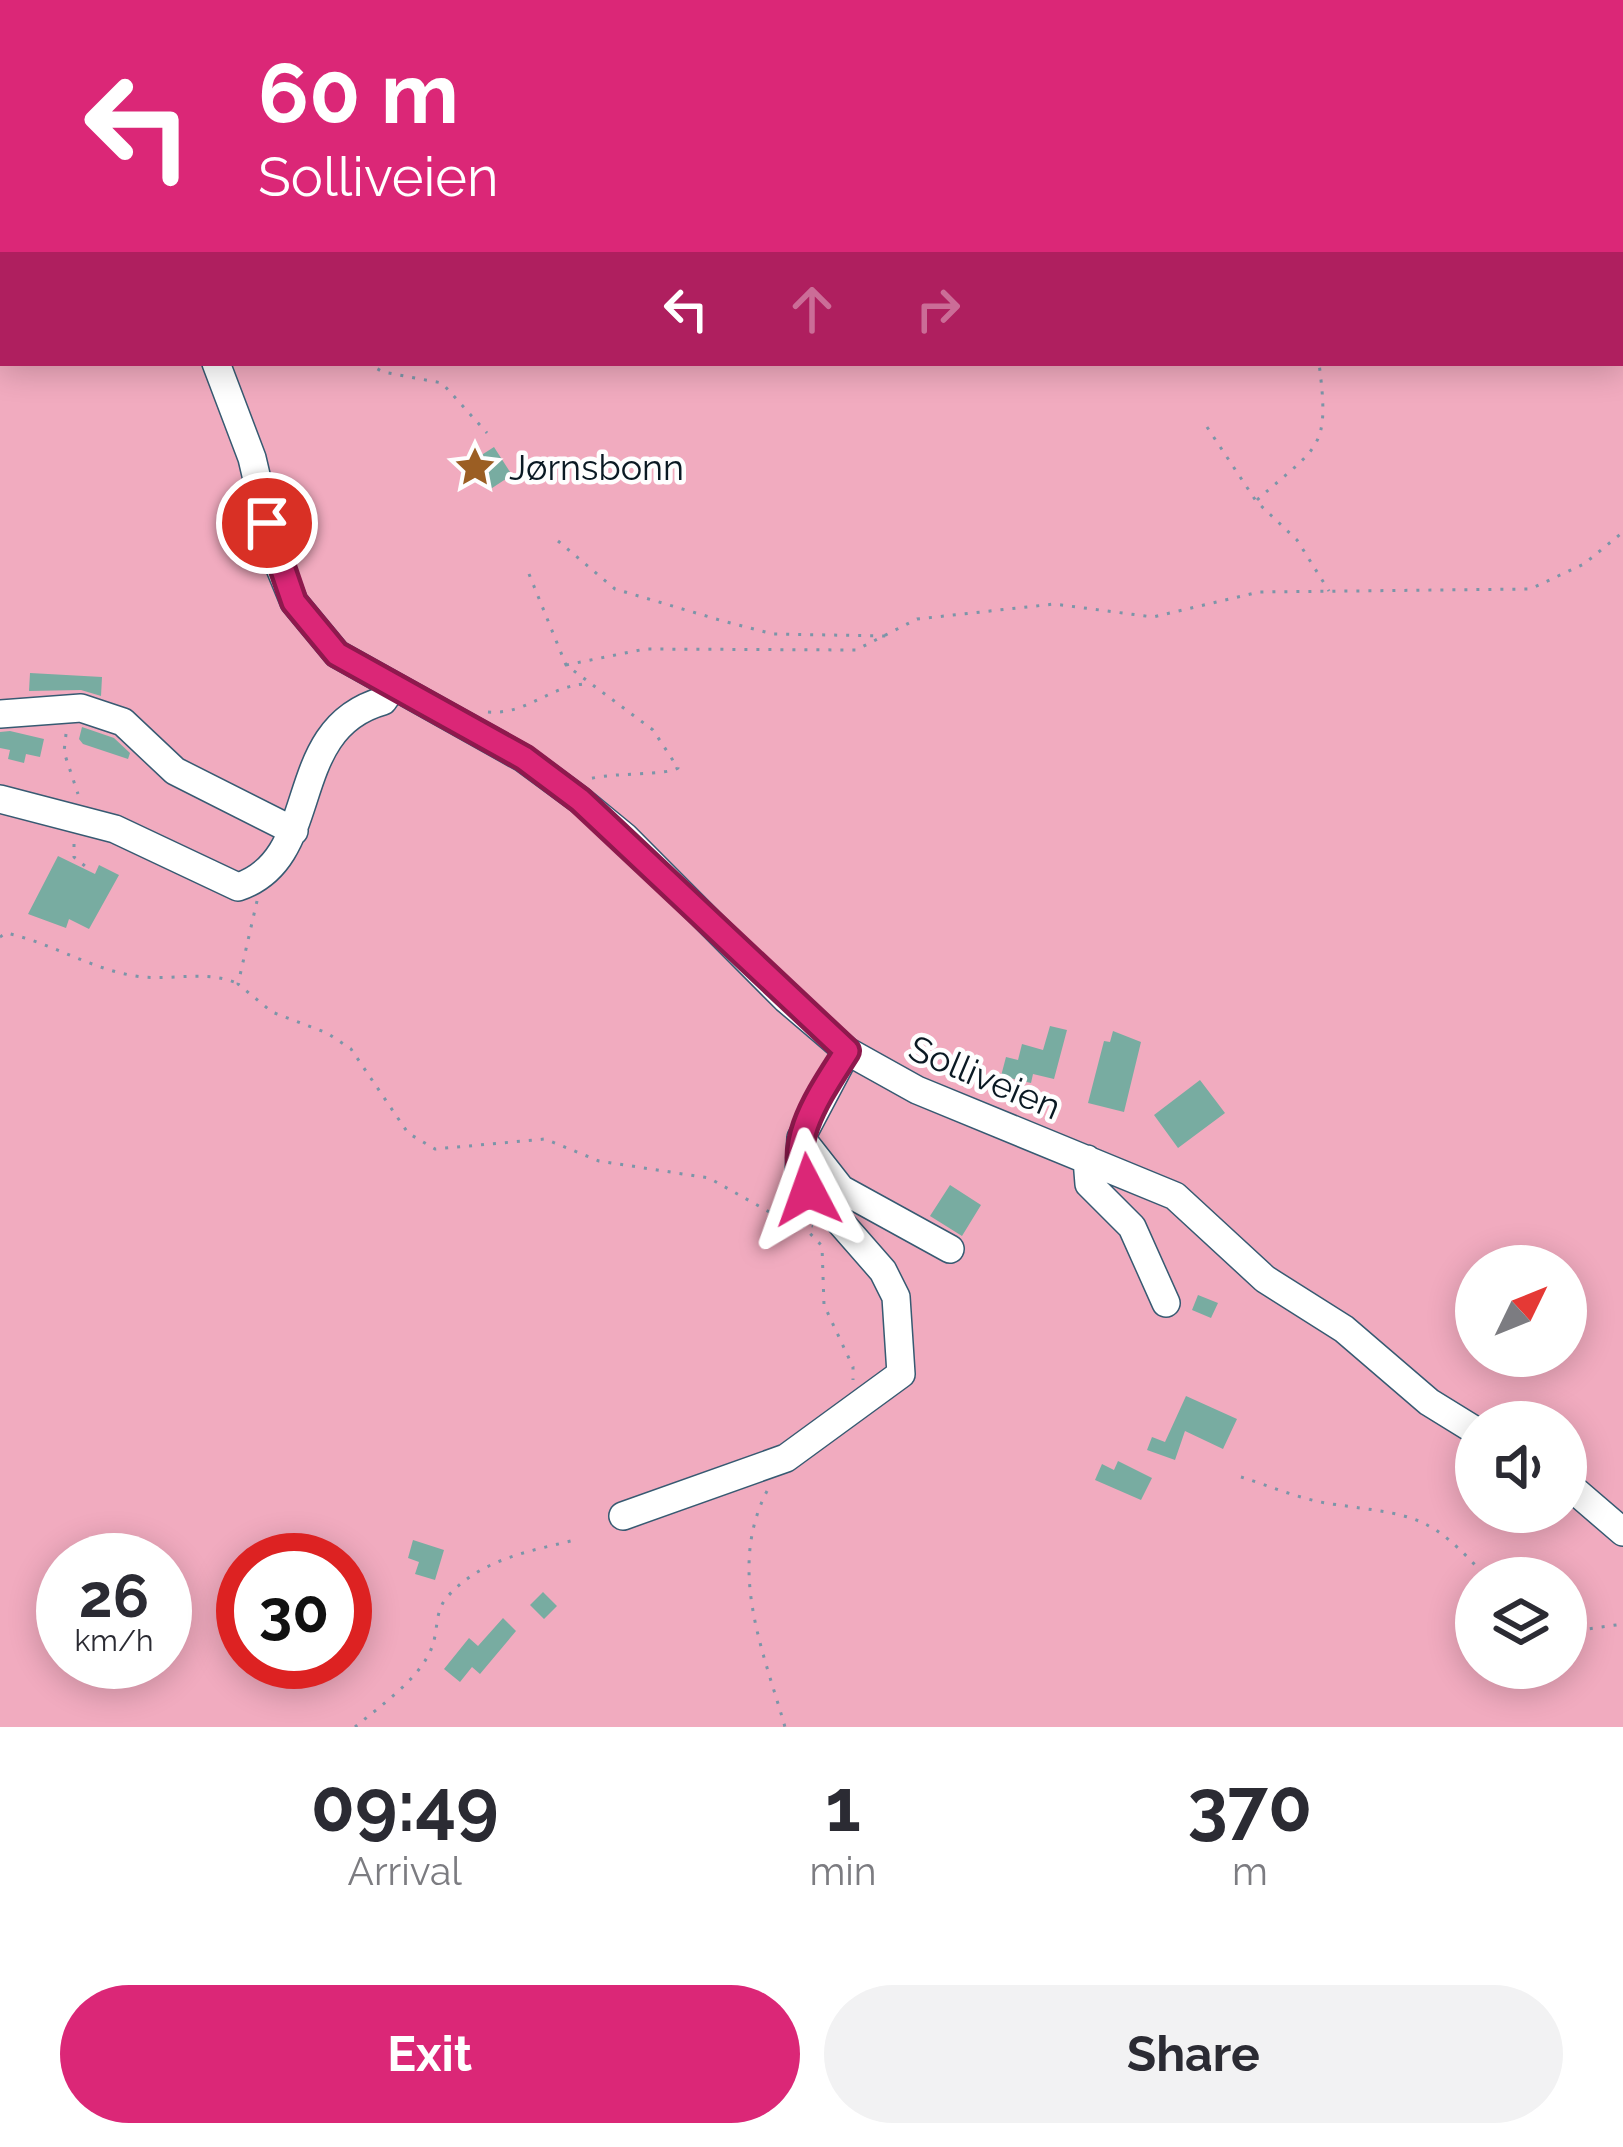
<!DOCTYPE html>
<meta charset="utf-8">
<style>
:root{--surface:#fff;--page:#f2f2f3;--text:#2b2b33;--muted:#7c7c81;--accent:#db2777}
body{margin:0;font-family:Raleway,sans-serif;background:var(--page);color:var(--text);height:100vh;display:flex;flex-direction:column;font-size:45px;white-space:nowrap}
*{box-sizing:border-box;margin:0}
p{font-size:39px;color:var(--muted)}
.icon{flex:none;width:66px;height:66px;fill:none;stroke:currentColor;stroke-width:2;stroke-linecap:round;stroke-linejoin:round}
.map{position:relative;height:1727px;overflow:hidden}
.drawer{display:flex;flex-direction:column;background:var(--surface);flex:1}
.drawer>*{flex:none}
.top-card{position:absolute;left:0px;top:0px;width:1623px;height:366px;box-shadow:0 6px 30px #0003;background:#db2777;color:#fff;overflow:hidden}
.needle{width:78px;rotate:47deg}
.controls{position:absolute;left:1455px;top:1245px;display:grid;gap:24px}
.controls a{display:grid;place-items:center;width:132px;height:132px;border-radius:50%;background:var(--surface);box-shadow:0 6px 30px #0003;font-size:60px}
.speed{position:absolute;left:36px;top:1533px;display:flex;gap:24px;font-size:60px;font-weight:700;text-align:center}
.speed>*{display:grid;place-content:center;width:156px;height:156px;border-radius:50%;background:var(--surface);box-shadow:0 6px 30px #0003;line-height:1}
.speed small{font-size:30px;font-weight:400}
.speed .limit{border:18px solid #d22;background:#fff;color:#111}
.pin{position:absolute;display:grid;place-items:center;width:102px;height:102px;color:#fff;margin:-51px;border:6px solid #fff;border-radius:50%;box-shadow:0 3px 12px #0007}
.me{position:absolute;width:132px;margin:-66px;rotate:356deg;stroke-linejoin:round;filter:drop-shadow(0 0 9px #0008)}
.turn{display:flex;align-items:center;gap:42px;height:252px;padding:0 60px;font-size:54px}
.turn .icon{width:156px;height:156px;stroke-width:2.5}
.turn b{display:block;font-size:84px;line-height:102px}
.lanes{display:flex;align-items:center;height:114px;padding:0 60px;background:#0003;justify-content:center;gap:60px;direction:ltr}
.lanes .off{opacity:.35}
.eta{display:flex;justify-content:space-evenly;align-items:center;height:204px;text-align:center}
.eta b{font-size:72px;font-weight:700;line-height:84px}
.button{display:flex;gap:24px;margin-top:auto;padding:24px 60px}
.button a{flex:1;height:138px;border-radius:72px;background:var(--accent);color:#fff;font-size:48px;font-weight:700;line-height:138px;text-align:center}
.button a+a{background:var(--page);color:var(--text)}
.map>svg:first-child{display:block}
.green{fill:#f1abbf;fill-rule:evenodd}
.building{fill:#78aca1}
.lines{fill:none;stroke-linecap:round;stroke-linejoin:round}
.minor-casing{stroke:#375a72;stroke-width:30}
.path{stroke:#7c95a8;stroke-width:3;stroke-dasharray:3 9;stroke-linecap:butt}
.minor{stroke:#fff;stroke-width:27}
.route-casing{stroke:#8e194d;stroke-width:30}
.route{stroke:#db2777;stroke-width:21}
.labels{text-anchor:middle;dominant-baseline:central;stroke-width:9;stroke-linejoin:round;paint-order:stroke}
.poi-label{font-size:36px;fill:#0a1923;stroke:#fefefe;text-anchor:start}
.street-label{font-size:36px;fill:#0a1923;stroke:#fefefe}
</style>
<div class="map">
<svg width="1623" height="1727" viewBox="0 0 1623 1727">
<rect width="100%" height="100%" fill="#c2e1f9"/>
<path class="green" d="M0,0H1623V1727H0ZM3,3H1620V363H3ZM1476,1266H1566V1356H1476ZM1476,1422H1566V1512H1476ZM63,1560H165V1662H63ZM243,1560H345V1662H243ZM1476,1578H1566V1668H1476Z"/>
<path class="building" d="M494,447L512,475L489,490L469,463Z
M30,673L102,677L101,696L81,690L29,691Z
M82,727L114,738L130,753L128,759L83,744L79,739Z
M10,731L44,739L40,757L26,754L24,763L8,759L10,750L0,748V732Z
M58,856L95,874L99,865L119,875L89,929L69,919L66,928L28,914Z
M1050,1026L1067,1030L1054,1079L1033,1074L1031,1083L1001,1076L1006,1057L1018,1060L1022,1044L1043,1050Z
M1113,1031L1141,1042L1124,1112L1088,1103L1104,1041L1110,1042Z
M1200,1080L1225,1113L1178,1148L1154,1115Z
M950,1185L981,1205L962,1236L930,1216Z
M1198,1295L1218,1303L1211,1318L1192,1310Z
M1186,1396L1237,1419L1223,1449L1185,1431L1175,1460L1147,1450L1152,1437L1165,1442Z
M1118,1461L1152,1478L1141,1500L1095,1480L1102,1464L1114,1470Z
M413,1540L444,1550L435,1580L415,1574L419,1562L408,1558Z
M543,1592L557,1606L544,1619L530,1605Z
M503,1618L516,1631L480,1674L472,1667L460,1682L444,1669L469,1638L478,1646Z"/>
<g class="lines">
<g class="minor-casing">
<path id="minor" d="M82,3L85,0
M0,19L3,22
M216,363L252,458L275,556L294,602L337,654L523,758L580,800L625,837L786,999L847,1051L917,1090L1175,1196L1265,1279L1344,1329L1429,1402L1476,1431
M0,714L81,708L123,722L175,771L294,831
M0,799L115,829L238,887C325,858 282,729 383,701L392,688
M801,1138L841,1189L950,1249
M1087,1159L1089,1184L1132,1227L1166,1303
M1566,1483L1623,1532
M623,1516L786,1458L901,1374L896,1297L883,1271L799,1175L801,1138L847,1051"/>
</g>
<path class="path" d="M1610,0L1617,3
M519,3V0
M1595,3L1600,0
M1620,4L1623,6
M1620,34L1623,33
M367,363L383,372L442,383L487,433
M1207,427L1256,501L1297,540L1329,591
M1257,500C1320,444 1330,450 1319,363
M558,541L615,589L723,621L773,634L886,636
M529,574L566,665L653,730L678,768C665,776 614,772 589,779
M566,665L645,649L856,650L917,619L1054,604L1153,617L1259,592L1530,589L1584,564L1623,532
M488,712C526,715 548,687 584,684
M66,734L64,752L78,794
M74,844V857L85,866
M257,901L238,984L272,1012L327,1033L351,1049L408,1133L435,1149L545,1139L599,1161L709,1178L780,1218L813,1226
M0,937L6,933C53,943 95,972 143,977C177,980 204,970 237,983
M802,1225L822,1246L824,1305L853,1367V1380
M1241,1477C1270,1486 1302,1500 1332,1504C1414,1516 1428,1512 1487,1578
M767,1491C727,1569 763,1650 785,1727
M1566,1632L1623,1624
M355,1727C380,1706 420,1679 432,1647C439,1628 434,1610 449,1595C482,1559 530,1551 575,1540"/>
<use href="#minor" class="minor"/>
</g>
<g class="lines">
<g class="route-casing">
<path id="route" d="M267,523L294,602L337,654L524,758L580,800L847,1051C822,1091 782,1144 808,1190"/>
</g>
<use href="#route" class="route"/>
</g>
<defs>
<g id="sight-bare" transform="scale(3.24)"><path d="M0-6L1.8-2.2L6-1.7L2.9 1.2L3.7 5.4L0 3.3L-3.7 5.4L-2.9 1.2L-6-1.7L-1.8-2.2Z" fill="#9b5e23" stroke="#fefefe" stroke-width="2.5" paint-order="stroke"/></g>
</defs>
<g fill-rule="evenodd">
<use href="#sight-bare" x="475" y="467"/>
</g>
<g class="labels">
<g class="poi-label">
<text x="509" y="467">Jørnsbonn</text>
</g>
<g class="street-label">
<text transform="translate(985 1077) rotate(23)">Solliveien</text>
</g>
</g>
</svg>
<div class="controls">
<a><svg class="needle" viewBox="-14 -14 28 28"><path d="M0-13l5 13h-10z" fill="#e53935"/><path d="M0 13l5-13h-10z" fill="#7c7c81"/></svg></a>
<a><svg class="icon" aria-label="sound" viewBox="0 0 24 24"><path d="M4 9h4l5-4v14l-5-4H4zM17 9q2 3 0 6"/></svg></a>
<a><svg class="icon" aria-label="layers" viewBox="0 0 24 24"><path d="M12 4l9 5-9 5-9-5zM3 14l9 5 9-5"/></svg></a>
</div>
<div class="speed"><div>26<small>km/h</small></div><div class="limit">30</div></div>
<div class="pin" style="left:267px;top:523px;background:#d93025"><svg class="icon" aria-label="arrive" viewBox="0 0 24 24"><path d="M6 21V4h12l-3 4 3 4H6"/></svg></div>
<svg class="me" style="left:808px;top:1190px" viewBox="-20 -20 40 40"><path d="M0-17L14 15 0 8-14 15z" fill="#db2777" stroke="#fff" stroke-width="4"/></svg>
<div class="top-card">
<div class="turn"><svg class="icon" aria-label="left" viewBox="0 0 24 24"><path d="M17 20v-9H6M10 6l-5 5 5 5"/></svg><div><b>60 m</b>Solliveien</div></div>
<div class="lanes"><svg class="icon" aria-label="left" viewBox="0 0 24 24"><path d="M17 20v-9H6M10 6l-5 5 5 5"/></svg><svg class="icon off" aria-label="ahead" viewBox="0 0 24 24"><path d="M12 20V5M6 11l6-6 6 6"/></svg><svg class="icon off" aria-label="right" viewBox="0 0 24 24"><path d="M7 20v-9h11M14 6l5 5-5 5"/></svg></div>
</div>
</div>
<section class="drawer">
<div class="eta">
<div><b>09:49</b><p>Arrival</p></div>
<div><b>1</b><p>min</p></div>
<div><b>370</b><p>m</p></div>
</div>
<div class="button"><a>Exit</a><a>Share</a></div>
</section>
